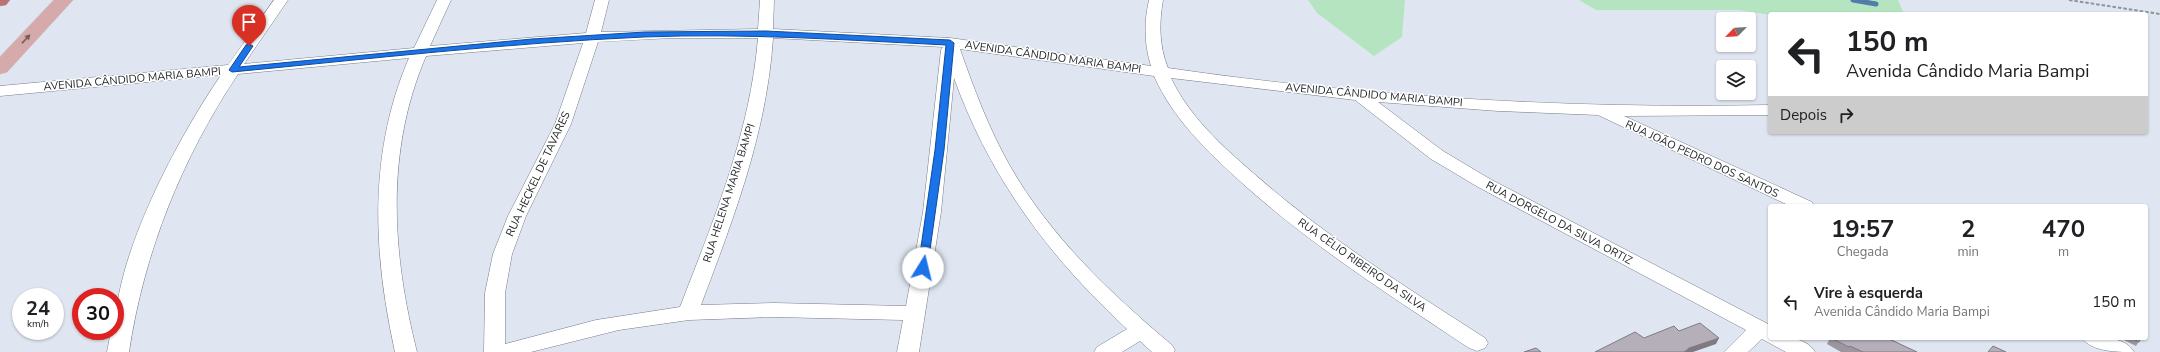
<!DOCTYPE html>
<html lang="pt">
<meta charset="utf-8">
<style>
:root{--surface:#fff;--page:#f6f6f6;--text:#202124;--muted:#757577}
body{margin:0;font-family:"Nunito Sans",sans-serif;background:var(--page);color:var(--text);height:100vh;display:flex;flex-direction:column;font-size:15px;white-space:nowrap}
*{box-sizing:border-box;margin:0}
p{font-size:13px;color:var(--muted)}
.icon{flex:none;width:22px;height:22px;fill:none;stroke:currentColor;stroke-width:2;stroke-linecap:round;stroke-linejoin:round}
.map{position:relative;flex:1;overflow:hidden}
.details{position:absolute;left:1768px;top:204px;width:380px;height:136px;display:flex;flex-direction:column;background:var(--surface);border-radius:4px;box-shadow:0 1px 3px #0004}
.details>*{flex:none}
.guide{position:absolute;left:1768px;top:12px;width:380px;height:122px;border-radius:4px;box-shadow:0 1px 3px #0004;background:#fff;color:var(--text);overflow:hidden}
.needle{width:26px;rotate:246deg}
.tools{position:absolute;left:1716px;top:12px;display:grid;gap:8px}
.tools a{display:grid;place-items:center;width:40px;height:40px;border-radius:4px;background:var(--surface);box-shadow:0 1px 3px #0004;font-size:20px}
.speed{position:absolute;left:12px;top:288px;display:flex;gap:8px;font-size:20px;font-weight:700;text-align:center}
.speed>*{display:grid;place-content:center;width:52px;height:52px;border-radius:50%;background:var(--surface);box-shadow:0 1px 3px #0004;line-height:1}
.speed small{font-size:10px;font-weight:400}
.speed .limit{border:6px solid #d22;background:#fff;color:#111}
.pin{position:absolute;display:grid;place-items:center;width:34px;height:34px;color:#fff;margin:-41px -17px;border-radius:50% 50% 50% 0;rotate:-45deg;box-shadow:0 0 4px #0007}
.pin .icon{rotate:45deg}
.me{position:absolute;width:44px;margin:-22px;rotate:9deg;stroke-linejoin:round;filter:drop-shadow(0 0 3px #0008)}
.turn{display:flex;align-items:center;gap:14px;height:84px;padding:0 12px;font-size:18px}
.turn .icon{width:52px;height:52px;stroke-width:2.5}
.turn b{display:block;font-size:28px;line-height:34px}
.then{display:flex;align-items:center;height:38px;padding:0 12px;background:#0003;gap:8px;font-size:15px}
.eta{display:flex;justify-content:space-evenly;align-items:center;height:68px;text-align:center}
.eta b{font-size:24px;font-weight:700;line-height:28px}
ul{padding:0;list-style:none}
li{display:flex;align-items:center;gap:12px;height:60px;padding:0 12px}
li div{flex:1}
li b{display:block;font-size:15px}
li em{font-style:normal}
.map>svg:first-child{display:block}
.green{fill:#b5e5c0}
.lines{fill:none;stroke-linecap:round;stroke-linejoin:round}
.stream{stroke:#517da9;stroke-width:5}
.minor-casing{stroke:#777c86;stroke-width:1}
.major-casing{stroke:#c5c5c6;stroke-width:1}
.highway-casing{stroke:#c5c5c6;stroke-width:1}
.path{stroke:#8e939b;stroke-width:2;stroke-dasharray:3.5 2;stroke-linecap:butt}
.minor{fill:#fff;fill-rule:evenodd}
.major{fill:#d6aaaa;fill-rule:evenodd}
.highway{fill:#bb7272;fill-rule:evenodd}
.wall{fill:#9c96a0}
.shaded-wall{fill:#7f7a82}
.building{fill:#b5afba;stroke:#7f7a82}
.oneway{fill:#715f61}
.route{fill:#1a73e8;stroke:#114b97}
.labels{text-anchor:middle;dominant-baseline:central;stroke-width:3;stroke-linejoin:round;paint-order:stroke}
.street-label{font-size:11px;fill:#1f2125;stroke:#fff}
</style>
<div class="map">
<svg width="2160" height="352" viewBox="0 0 2160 352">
<rect width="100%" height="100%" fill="#e0e6f1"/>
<path class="green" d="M1308,0H1405L1402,37L1374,56L1317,13Z
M1579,0H1898L1903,12L1902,14L1770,15L1739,10H1596Z"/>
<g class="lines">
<path class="stream" d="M1853,0L1876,4"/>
<g class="minor-casing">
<path id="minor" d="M274,0H288L244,64L414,48L437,0H451L430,46L586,33L595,0H609L601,32L758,29L760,0H774L773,29L950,38L1151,66C1144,44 1144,22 1149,0H1163C1159,23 1159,46 1168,68C1367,97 1568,109 1770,105V115L1624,116L1812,202L1814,206H1790L1598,115L1498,111L1378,102L1443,151L1490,179L1770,325V338C1786,338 1805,336 1815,352H1786L1762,339L1748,352H1724L1746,330L1478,187L1431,159L1355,100L1171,78C1189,116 1221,145 1252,172C1323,235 1404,286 1485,338L1488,343L1485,348L1477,351L1469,348C1391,296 1312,246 1242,183C1207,151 1173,119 1154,76L960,49C974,89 989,129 1010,166C1050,236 1110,293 1172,345L1175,350L1174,352H1152L1140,341L1122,352H1094L1097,347L1127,329C1049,257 990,178 954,78L941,212L919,352H897L903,320L774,317L689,320L619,330L531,352H484L485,293L493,254L508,216L555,124L583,43L426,56C385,152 392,253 417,352H395C373,253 368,153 409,58L238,74C182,158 144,252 129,352H107L111,331H115C115,255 178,138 221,75L0,96V86L228,65ZM672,38H758C750,133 714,219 680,307L596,320L505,344V293L512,254L526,216L571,124L598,42ZM773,38L943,47L941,50L923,212L906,306L774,303L701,305C734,217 767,132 773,38Z
M2082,338C2099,338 2124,335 2134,352C2117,352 2092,352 2082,338Z"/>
</g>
<g class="major-casing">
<path id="major" d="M54,0H73L7,72L0,74V57Z"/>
</g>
<g class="highway-casing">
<path id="highway" d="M0,0H10L6,5L0,6Z"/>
</g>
<path class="path" d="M2069,0L2160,14"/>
<use href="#minor" class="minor"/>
<use href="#major" class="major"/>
<use href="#highway" class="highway"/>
</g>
<path class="wall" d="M1830,338H1887L1917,352H1841L1827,344Z
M2120,338H2141L2136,346Z"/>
<path class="shaded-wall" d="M1719,338L1716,344L1693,352H1684L1689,348Z"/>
<path class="building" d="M1700,323L1719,338L1689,348L1684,352H1595L1635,332L1644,338L1674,326L1679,331Z
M1831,338H1887L1917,352H1863L1850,346L1849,347Z
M2132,338H2141L2139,342Z
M1993,346L2006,352H1988Z
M1536,348L1541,352H1524Z"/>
<defs><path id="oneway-solid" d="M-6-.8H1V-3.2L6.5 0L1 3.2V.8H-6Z"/></defs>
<use class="oneway" href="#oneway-solid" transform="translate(26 39) rotate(-47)"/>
<path class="route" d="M766,31L950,40L954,43L944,150L927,271H920L918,268L935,150L946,45C845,40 745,33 644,37C507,43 369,59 232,72L229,70L246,45L249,44L253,46L239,67L532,39L645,32Z"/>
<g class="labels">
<g class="street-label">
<text transform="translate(1053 57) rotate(8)">AVENIDA CÂNDIDO MARIA BAMPI</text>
<text transform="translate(132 79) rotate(-5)">AVENIDA CÂNDIDO MARIA BAMPI</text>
<text transform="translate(1374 95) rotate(5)">AVENIDA CÂNDIDO MARIA BAMPI</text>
<text transform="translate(1702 159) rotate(25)">RUA JOÃO PEDRO DOS SANTOS</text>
<text transform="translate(538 174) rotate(-65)">RUA HECKEL DE TAVARES</text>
<text transform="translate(729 193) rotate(-72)">RUA HELENA MARIA BAMPI</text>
<text transform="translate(1559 223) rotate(28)">RUA DORGELO DA SILVA ORTIZ</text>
<text transform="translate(1362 265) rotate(35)">RUA CÉLIO RIBEIRO DA SILVA</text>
</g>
</g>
</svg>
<div class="tools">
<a><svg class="needle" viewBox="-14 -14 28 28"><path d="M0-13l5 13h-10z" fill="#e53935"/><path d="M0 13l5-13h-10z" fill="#757577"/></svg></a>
<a><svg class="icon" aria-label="layers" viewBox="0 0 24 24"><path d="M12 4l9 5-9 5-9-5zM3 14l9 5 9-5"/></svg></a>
</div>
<div class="speed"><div>24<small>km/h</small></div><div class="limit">30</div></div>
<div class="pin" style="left:249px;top:46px;background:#d93025"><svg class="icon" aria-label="arrive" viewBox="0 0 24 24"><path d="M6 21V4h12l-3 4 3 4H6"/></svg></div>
<svg class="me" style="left:923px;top:268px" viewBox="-20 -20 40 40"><circle r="19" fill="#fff"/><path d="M0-13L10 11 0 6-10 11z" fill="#1a73e8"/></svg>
<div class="guide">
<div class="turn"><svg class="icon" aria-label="left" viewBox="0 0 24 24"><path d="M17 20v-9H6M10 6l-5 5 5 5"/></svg><div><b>150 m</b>Avenida Cândido Maria Bampi</div></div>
<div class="then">Depois<svg class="icon" aria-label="right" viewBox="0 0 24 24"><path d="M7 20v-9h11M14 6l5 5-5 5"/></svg></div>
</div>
<section class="details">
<div class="eta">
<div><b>19:57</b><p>Chegada</p></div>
<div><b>2</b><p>min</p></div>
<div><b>470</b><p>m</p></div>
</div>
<ul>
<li><svg class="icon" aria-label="left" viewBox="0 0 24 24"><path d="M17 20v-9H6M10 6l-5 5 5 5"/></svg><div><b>Vire à esquerda</b><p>Avenida Cândido Maria Bampi</p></div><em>150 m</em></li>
</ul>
</section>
</div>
